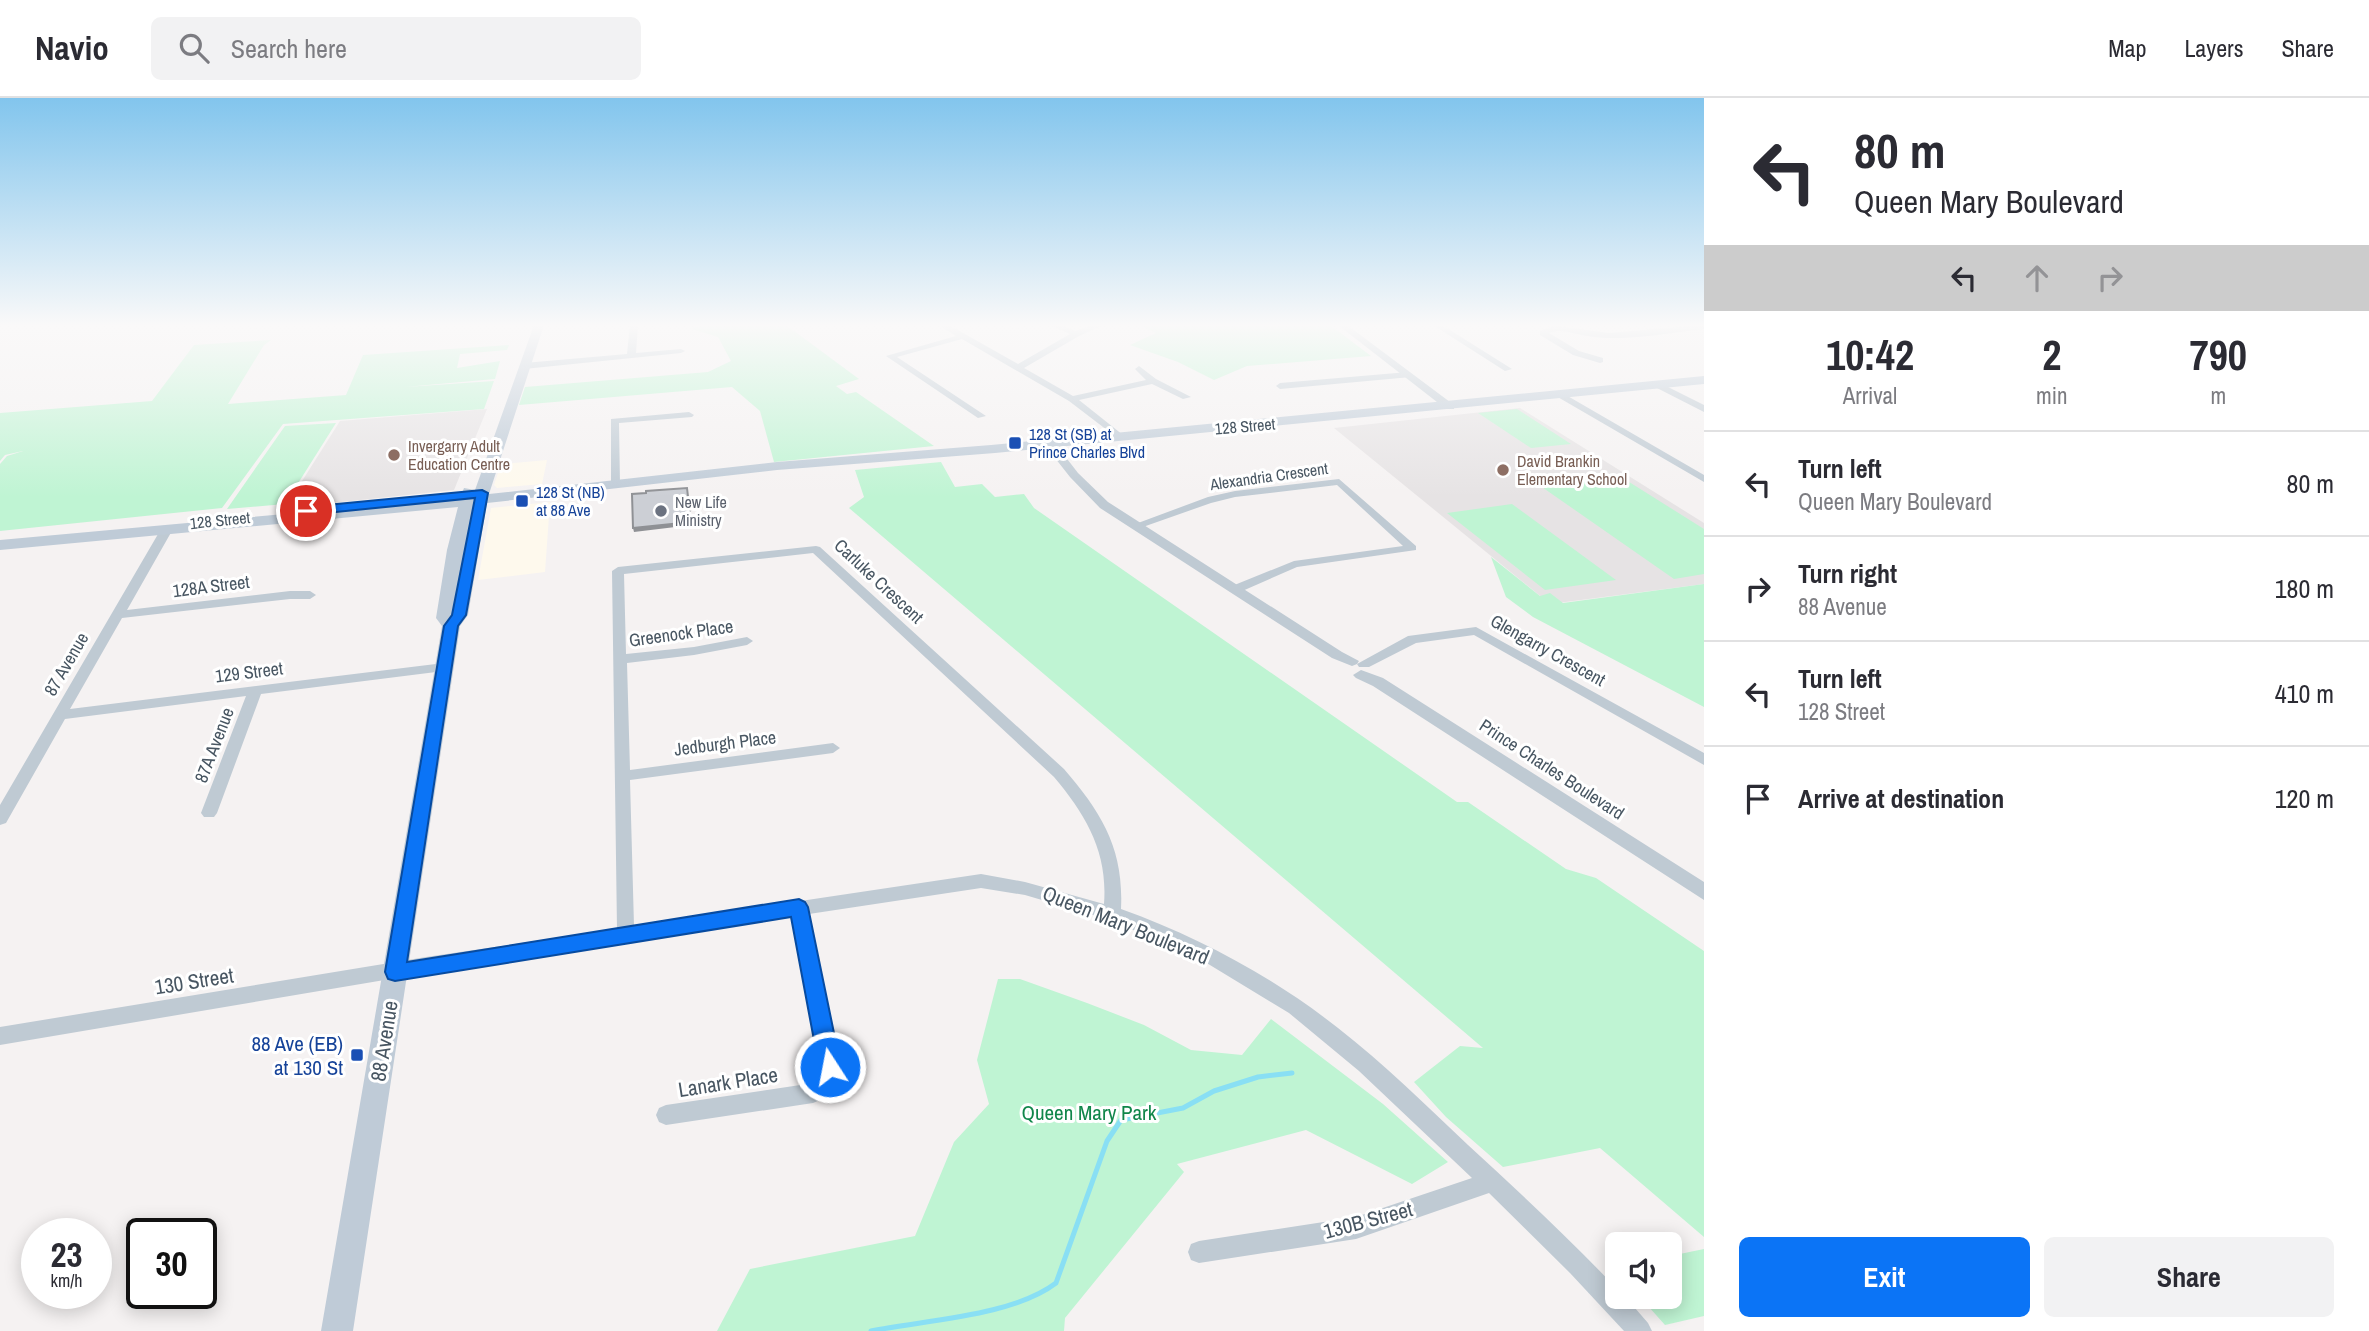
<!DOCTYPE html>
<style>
:root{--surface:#fff;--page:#f2f2f3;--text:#2b2b33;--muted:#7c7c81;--line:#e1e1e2;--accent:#0b74f6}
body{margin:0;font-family:"Archivo Narrow",sans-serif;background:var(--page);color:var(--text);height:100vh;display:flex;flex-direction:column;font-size:26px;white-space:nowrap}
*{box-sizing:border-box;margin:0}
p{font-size:23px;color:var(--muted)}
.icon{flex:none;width:38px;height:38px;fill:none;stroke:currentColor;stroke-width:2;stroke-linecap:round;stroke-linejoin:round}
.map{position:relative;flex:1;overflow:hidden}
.details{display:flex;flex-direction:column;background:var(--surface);width:665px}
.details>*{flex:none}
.top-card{background:#fff;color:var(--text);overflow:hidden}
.controls{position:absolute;left:1605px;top:1134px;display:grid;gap:14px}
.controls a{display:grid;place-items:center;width:77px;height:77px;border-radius:10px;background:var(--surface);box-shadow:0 4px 18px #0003;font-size:35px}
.speed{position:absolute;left:21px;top:1120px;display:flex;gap:14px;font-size:35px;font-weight:700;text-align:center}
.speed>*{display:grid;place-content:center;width:91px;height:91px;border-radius:50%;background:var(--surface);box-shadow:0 4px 18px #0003;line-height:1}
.speed small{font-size:18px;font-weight:400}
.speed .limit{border:4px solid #111;border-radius:10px;background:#fff;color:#111}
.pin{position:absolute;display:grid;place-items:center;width:60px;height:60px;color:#fff;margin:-30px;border:4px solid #fff;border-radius:50%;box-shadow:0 2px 7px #0007}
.me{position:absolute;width:77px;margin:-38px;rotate:349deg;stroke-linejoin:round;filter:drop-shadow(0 0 5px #0008)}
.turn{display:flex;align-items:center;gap:24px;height:147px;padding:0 35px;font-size:32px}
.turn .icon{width:91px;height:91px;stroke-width:2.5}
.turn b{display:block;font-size:49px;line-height:60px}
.lanes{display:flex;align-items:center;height:66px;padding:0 35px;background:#0003;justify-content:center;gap:35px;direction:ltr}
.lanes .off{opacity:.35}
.eta{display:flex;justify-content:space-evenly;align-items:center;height:119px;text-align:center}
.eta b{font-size:42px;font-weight:800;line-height:49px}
.button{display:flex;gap:14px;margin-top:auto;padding:14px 35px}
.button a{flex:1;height:80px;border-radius:10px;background:var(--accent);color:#fff;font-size:28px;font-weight:800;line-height:80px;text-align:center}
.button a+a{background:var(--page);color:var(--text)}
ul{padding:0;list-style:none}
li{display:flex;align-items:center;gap:21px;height:105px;padding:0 35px;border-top:2px solid var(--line)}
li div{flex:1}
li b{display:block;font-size:26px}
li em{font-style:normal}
header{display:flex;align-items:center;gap:42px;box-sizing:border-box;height:98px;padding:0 35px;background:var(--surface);border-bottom:2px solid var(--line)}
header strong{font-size:33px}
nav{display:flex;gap:38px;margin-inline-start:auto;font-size:24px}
.search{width:490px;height:63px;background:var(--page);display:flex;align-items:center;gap:18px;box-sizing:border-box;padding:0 24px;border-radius:10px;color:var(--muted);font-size:26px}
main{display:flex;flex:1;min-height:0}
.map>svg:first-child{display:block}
.commercial{fill:#fef9ed}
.education{fill:#e6e3e4}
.green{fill:#bff4d3}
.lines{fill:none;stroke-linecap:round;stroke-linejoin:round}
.stream{stroke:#89dff4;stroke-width:5}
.minor{fill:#bfcad3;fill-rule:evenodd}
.tertiary{fill:#bfcad3;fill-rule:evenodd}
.secondary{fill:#bfcbd7;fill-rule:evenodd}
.shaded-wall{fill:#8f9195}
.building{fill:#cccfd5;stroke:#8f9195;stroke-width:2}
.route{fill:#0b74f6;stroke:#074ba0;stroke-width:2}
.transit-dot{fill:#1a4fb4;stroke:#fff;stroke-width:2.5}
.education-dot{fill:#8d6e63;stroke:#fff;stroke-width:2.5}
.worship-dot{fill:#6b7280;stroke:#fff;stroke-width:2.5}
.labels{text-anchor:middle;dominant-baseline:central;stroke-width:6;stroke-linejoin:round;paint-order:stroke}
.far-street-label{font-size:16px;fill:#485662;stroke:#fff}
.far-transit-label{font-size:16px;fill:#164399;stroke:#fff;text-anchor:start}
.far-education-label{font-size:16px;fill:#785e54;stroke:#fff;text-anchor:start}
.far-worship-label{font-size:16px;fill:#5b616d;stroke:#fff;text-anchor:start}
.street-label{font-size:18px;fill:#485662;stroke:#fff}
.near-street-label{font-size:21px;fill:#485662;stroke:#fff}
.near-transit-label{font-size:21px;fill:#164399;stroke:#fff;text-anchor:end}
.near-park-label{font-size:21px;fill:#10864a;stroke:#fff}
</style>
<header>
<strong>Navio</strong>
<div class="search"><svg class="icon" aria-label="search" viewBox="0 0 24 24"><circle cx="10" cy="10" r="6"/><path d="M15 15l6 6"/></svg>Search here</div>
<nav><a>Map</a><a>Layers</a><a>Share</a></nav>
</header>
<main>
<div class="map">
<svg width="1704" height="1233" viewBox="0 0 1704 1233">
<rect width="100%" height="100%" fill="#f5f2f2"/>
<path class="commercial" d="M547,362L542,386L497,390L494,387L501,366Z
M550,404L545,474L478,482L491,410Z"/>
<path class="education" d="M1520,310L1704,425V486L1550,506L1334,330Z
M487,311L454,392L285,410L340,323Z"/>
<path class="green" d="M713,227H786L859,281L836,288L847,296L856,294L934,348L774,364L760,313L732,289L519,307L525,289L708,274L731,263L718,239L689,230Z
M1139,227H1330L1371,258L1247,268L1214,282L1178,264L1130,247L1156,235Z
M271,242L264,247L228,306L346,297L363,257L509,247L507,252L460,256L457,270L500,263L495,281L405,289L494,283L484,311L283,326L222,410L0,433V366L7,358L23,353L5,357L0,363V315L152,303L194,247Z
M1517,311L1571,346L1531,350L1478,315Z
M336,325L285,406L227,411L285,328Z
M941,364L955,389L982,386L995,399L1024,396L1034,410L1457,704H1468L1566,771L1596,780L1704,853V1139L1600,1050L1503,1069L1446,1019L1414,984L1460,948L1483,950L849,410L864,399L855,372Z
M1618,377L1704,431V476L1674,481L1539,387Z
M1512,406L1616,482L1545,492L1447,415Z
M1491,459L1540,498L1550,495L1563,505L1704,486V609L1533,519L1506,499Z
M998,881H1020L1087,905L1144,927L1191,952L1242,957L1271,921L1383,1006L1448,1064L1412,1086L1306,1032L1177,1066L1184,1074L1065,1220L1064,1233H717L750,1171L915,1138L954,1044L989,1006L977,962Z
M1704,1151V1218L1665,1227L1640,1199H1670V1158Z"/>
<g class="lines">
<path class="stream" d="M871,1233C925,1222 1013,1218 1056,1185L1107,1043L1121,1022L1183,1010L1214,993L1258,979L1292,975"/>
<path class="minor" d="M630,227H638L636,255L681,251L685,253L681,255L524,271L520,268L524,265L627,256Z
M939,227H949L1018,266L1070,236L1050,227H1061L1076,233L1092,227H1103L1079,238L1024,270L1073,298L1146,282L1135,271L1139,268L1156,281L1191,299L1183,301L1152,286L1079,302L1123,337V341L1120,342L1069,303L962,241L897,259L986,318L978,320L886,258L956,238Z
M1433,227H1442L1512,271L1505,273Z
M1550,227L1609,235L1701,227H1704V231C1666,235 1625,244 1587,238C1572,236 1563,230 1549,235L1579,253L1603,260V264L1600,265L1573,257L1540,237V233L1551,229Z
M1408,274L1412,277L1411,279L1280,291L1276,288L1280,285Z
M1658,284L1704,307V314L1655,289V285Z
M1559,293L1704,377V384L1556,298L1554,296Z
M689,314L694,317L692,319L619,325L620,387L615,390L611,389V321Z
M1339,381L1416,448V452L1297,469L1240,494H1232L1230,491L1232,488L1294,463L1403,448L1337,387L1235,399L1211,405L1140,430H1132L1130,428L1208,399L1235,393Z
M167,428L173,431L127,512L290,493H310L316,497L310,501H290L122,520L70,611L444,565L451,569L444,573L261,596L217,715L214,719H204L201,715L246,598L65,621L6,725L0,727V707L161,431Z
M816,448L820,449L1064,671C1102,715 1124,751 1121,811C1199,839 1273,879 1338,930C1384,966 1426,1007 1468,1047C1519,1094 1570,1141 1617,1191V1199H1625L1628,1202L1648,1225L1652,1233H1624L1570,1175L1489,1095L1356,1141L1199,1165L1191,1162L1188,1154L1191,1146L1199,1143L1356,1119L1472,1080L1359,973L1289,915L1205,864L1113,823L1025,797L981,790L809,816L838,962L861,969L864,976L861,983L854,985L834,980L820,1002L813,1005L666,1027L659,1024L656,1017L659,1010L666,1007L807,986L820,967L792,819L426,875L0,947V929L426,859L617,831L612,473L618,469ZM813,455L1054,679C1086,717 1108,754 1104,806L1025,784L981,776L634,828L630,682L833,655L840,650L833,645L630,672L627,565L694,557L747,547L753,543L747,539L694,549L626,556L624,476Z
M1476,529L1704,655V667L1474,537L1416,545L1369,569H1359L1357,566L1408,538Z"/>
<path class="tertiary" d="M1338,227H1347L1454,307V311H1446Z
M1046,344H1054L1078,375L1108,404L1342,554L1359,563L1357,566L1352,568L1332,560L1100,410L1070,379L1044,346Z
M1361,572L1383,580L1704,784V802L1373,588L1356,580L1353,577Z"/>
<path class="secondary" d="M534,227H544L489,396L777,364L991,347L1704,278V286L995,355L777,372L487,405L468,517L460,528L353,1233H321L442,528L436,520L447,452L458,409L0,452V442L460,400L464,390L475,392Z"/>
</g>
<path class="shaded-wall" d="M691,424L692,427L634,434L633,430Z"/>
<path class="building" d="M687,390L691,424L633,430L632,396L646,395V393Z"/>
<linearGradient id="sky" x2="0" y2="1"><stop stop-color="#82c5ed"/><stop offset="0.57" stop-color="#faf9f9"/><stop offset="1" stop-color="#faf9f9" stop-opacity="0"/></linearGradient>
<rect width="1704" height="399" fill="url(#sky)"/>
<path class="route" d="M482,392L488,395L466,517L458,528L407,864L799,801L805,804L808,809L841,969L838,977L830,980L822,977L819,969L791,819L395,883L388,881L385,874L444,528L452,517L475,400L306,417L300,413L306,409Z"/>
<g class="transit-dot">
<rect x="1008" y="338" width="14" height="14" rx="3.5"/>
<rect x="515" y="396" width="14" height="14" rx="3.5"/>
<rect x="350" y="950" width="14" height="14" rx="3.5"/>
</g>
<g class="education-dot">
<circle cx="394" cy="357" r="7"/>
<circle cx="1503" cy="372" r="7"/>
</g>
<circle class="worship-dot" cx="661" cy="413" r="7"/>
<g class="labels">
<g class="far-street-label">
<text transform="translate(1245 328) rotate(-5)">128 Street</text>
<text transform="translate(1269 378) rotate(-8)">Alexandria Crescent</text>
<text transform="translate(220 422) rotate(-6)">128 Street</text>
</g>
<g class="far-transit-label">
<text x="1029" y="336">128 St (SB) at<tspan x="1029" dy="18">Prince Charles Blvd</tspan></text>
<text x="536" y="394">128 St (NB)<tspan x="536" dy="18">at 88 Ave</tspan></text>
</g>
<g class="far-education-label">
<text x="408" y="348">Invergarry Adult<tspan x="408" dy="18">Education Centre</tspan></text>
<text x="1517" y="363">David Brankin<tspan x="1517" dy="18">Elementary School</tspan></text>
</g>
<g class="far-worship-label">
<text x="675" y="404">New Life<tspan x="675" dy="18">Ministry</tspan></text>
</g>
<g class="street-label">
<text transform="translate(879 483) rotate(43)">Carluke Crescent</text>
<text transform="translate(211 488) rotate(-7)">128A Street</text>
<text transform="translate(681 535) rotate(-8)">Greenock Place</text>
<text transform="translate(1548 552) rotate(29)">Glengarry Crescent</text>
<text transform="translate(66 566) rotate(-60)">87 Avenue</text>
<text transform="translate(249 574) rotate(-7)">129 Street</text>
<text transform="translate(725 645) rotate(-7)">Jedburgh Place</text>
<text transform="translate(214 647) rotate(-69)">87A Avenue</text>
<text transform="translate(1552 671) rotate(33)">Prince Charles Boulevard</text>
</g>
<g class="near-street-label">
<text transform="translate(1126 827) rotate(22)">Queen Mary Boulevard</text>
<text transform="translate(194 883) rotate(-9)">130 Street</text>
<text transform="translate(384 943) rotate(-81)">88 Avenue</text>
<text transform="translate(728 984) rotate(-9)">Lanark Place</text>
<text transform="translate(1368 1122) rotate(-15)">130B Street</text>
</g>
<g class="near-transit-label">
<text x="343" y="945">88 Ave (EB)<tspan x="343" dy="24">at 130 St</tspan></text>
</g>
<g class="near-park-label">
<text x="1089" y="1014">Queen Mary Park</text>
</g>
</g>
</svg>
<div class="controls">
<a><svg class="icon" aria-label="sound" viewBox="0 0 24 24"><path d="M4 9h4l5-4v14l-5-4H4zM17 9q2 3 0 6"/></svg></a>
</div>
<div class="speed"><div>23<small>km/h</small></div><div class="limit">30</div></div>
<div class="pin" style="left:306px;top:413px;background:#d93025"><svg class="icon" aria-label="arrive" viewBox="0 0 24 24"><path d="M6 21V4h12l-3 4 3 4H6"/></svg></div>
<svg class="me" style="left:830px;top:969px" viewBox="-20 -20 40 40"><circle r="17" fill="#0b74f6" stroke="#fff" stroke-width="3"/><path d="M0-11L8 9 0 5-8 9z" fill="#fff"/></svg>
</div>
<section class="details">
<div class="top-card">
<div class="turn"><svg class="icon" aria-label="left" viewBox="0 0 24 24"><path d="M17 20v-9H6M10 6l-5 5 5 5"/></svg><div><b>80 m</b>Queen Mary Boulevard</div></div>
<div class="lanes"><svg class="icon" aria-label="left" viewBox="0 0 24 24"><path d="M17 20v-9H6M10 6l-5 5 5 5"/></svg><svg class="icon off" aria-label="ahead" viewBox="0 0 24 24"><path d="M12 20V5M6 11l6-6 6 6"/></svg><svg class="icon off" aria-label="right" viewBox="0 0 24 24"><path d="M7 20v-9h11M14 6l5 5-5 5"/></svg></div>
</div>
<div class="eta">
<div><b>10:42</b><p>Arrival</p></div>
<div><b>2</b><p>min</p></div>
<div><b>790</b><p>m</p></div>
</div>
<ul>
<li><svg class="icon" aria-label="left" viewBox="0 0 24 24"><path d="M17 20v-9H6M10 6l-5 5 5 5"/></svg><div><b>Turn left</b><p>Queen Mary Boulevard</p></div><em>80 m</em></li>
<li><svg class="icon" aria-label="right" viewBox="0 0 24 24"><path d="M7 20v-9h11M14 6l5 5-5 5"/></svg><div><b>Turn right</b><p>88 Avenue</p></div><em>180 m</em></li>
<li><svg class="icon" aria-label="left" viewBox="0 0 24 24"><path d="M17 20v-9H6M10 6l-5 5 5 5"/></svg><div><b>Turn left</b><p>128 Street</p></div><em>410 m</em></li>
<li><svg class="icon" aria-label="arrive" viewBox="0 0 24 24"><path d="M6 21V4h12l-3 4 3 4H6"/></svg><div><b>Arrive at destination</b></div><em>120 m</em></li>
</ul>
<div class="button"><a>Exit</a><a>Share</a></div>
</section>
</main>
